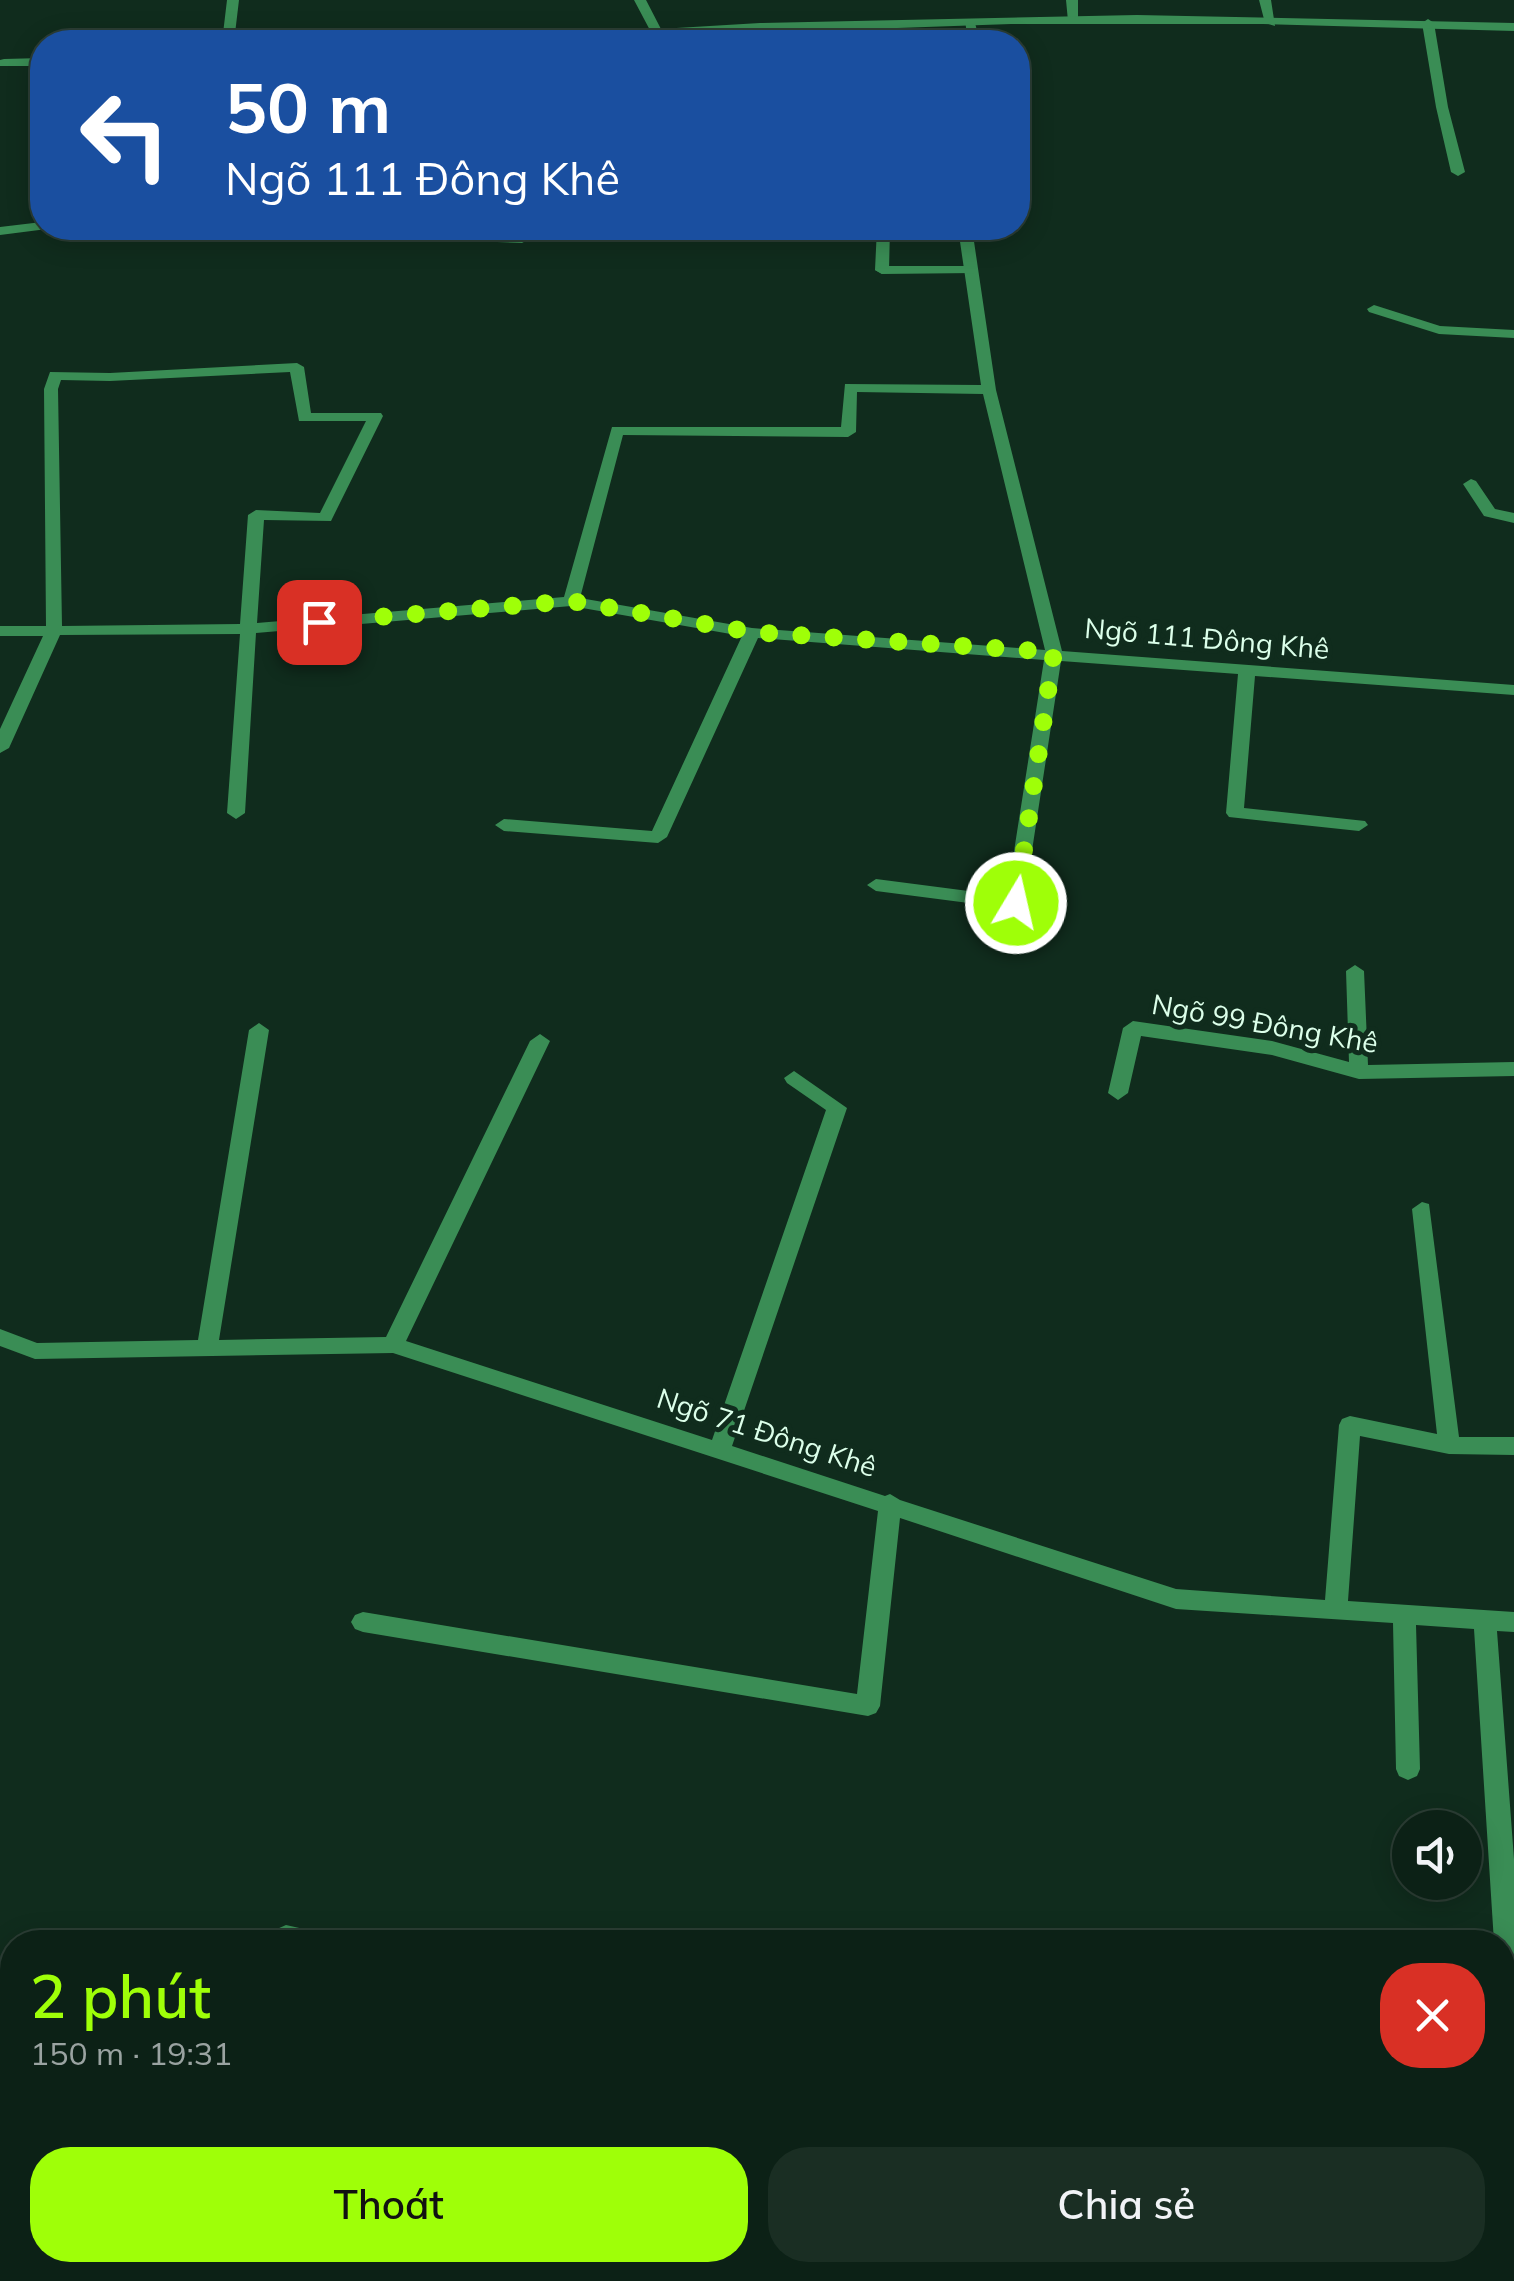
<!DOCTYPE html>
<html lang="vi">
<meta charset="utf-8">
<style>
:root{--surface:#0c2116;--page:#1a2e23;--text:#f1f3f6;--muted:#9aa3a1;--line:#2c3e35;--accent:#9fff08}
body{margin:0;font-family:Mulish,sans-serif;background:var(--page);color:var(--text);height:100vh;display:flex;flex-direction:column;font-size:38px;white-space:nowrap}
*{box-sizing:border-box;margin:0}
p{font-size:32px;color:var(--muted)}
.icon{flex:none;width:55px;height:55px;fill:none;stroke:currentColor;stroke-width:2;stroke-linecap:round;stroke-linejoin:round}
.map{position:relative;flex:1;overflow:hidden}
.sheet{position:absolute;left:0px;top:1930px;width:1515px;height:352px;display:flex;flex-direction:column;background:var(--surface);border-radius:40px 40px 0 0;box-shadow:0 5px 25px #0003,0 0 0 2px var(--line)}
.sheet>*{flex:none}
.guide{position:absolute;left:30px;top:30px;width:1000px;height:210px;border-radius:40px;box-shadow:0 5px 25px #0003,0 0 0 2px var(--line);background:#1a4fa0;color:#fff;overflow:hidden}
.controls{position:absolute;left:1392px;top:1810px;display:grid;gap:20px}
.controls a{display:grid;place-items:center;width:90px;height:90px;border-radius:50%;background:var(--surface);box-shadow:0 5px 25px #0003,0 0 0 2px var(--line);font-size:50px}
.pin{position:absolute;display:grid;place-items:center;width:85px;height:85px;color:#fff;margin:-42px;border-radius:20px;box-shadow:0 5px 15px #0006}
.me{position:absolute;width:110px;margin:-55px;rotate:9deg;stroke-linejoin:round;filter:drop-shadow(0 0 8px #0008)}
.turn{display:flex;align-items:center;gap:35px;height:210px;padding:0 30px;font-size:45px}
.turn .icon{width:130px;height:130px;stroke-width:2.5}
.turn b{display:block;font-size:70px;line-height:85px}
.round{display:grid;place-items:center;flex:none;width:105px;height:105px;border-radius:40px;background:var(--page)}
.headline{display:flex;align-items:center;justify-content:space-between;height:170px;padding:0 30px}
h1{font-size:60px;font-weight:600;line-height:75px;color:var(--accent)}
.action{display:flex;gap:20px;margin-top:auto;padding:20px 30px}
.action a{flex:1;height:115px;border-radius:40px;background:var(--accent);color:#111;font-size:40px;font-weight:600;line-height:115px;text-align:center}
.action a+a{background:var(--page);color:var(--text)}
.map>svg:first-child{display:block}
.green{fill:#2e3713}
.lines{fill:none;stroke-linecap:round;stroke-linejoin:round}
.service{fill:#3a8d55;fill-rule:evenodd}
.minor{fill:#3a8d55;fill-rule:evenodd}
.route{stroke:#9fff08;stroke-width:18;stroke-dasharray:0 32.4}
.labels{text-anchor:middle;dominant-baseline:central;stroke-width:10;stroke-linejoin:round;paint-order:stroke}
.street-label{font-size:28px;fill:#dcffea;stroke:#102c1d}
</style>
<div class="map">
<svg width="1514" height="2281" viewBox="0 0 1514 2281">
<rect width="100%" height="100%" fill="#102c1d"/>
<path class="green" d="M399,2270H871L869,2281H398Z
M1174,2270H1367L1368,2281H1168Z"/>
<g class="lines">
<path class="service" d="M227,0H239L234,42H222Z
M634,0H646L662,31L660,34H652Z
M1066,0H1078V24L1068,21Z
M1259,0H1271L1275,26L1265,23Z
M1428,19L1434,23L1448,107L1465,172L1458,176L1451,172L1436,107L1422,23Z
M965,20L975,23L980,42H968Z
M877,228H890L889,270L882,274L875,270Z
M958,228H972L996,390L1062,651L1514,685V695L1255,676L1244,808L1365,821L1368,825L1359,831L1229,817L1226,813L1238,674L1061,661L1024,903L1015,909L876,891L867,885L876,879L1007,896L1044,660L758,638L667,837L658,843L504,831L495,825L504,819L652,831L742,636L571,606L256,633L245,813L236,819L227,813L240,634L60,635L9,748L0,753V729L43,636H0V626H46L44,389L50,372L110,373L297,363L304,367L311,413H381L383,416L331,521L264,520L257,623L564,597L612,427H841L845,384L981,385ZM290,372L299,421H366L320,513L256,510L248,515L240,624L62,626L58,389L61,380L110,381ZM857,392L983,394L1045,650L752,628L580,598L623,435L848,437L856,432Z
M1374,305L1440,326L1514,330V338L1439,334L1369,312L1367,309Z
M1471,479L1476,481L1495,509L1514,513V523L1484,516L1463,484Z
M1355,965L1364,971L1368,1065L1514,1062V1076L1359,1079L1272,1055L1141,1036L1128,1093L1118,1100L1108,1093L1123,1028L1133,1021L1272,1041L1349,1062L1346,971Z
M259,1023L269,1030L219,1340L386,1337L530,1041L540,1034L550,1041L406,1341L712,1440L826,1110L787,1083L784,1078L794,1071L847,1108L732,1446L885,1496L890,1494L900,1500L1176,1589L1325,1600L1339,1425L1342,1419L1350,1416L1437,1434L1412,1209L1422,1202L1429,1204L1459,1437H1514V1455L1449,1454L1360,1436L1348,1601L1514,1612V1632L1497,1631L1514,1859V2052L1505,2049L1502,2044V1942H1494L1474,1629L1416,1625L1420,1769L1417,1776L1408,1780L1399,1776L1396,1769L1393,1623L1176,1609L900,1518L880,1706L876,1713L868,1716L363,1632L355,1629L351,1622L355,1615L363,1612L857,1694L878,1511L393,1353L35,1359L0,1346V1329L37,1343L198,1340L249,1030Z
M286,1925L326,1934L330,1942H272L277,1929Z
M1502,2085L1514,2087V2113L1502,2110Z"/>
<path class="minor" d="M1137,15L1514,23V31L1263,24H1011L503,42L509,38L760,23Z
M42,58V66H0V60L4,59Z
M42,222V228L47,229L0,235V227Z
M231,228H330L522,235L529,239L522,243L237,232Z
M970,266L975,267V273L882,274L875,270L882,266Z
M16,2270H44L42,2281H14Z"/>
</g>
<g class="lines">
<path class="route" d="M319,622L571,601L752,632L1054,652L1016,903"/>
</g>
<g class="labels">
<g class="street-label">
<text transform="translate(1207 638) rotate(5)">Ngõ 111 Đông Khê</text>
<text transform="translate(1265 1023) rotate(10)">Ngõ 99 Đông Khê</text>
<text transform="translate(767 1432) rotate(18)">Ngõ 71 Đông Khê</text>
</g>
</g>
</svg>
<div class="controls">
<a><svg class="icon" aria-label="sound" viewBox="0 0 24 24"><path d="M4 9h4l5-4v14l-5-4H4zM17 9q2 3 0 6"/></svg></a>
</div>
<div class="pin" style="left:319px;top:622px;background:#d93025"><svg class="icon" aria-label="arrive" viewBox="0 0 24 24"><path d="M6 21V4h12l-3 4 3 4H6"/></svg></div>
<svg class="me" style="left:1016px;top:903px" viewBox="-20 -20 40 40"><circle r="17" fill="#9fff08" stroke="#fff" stroke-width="3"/><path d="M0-11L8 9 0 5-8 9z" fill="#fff"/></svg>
<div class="guide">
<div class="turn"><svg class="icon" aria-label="left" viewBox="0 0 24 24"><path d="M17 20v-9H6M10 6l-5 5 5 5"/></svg><div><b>50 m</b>Ngõ 111 Đông Khê</div></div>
</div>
<section class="sheet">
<div class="headline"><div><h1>2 phút</h1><p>150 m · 19:31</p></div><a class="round" style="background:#d93025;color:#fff"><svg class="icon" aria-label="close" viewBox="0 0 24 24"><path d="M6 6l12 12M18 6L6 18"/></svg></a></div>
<div class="action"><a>Thoát</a><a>Chia sẻ</a></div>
</section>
</div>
